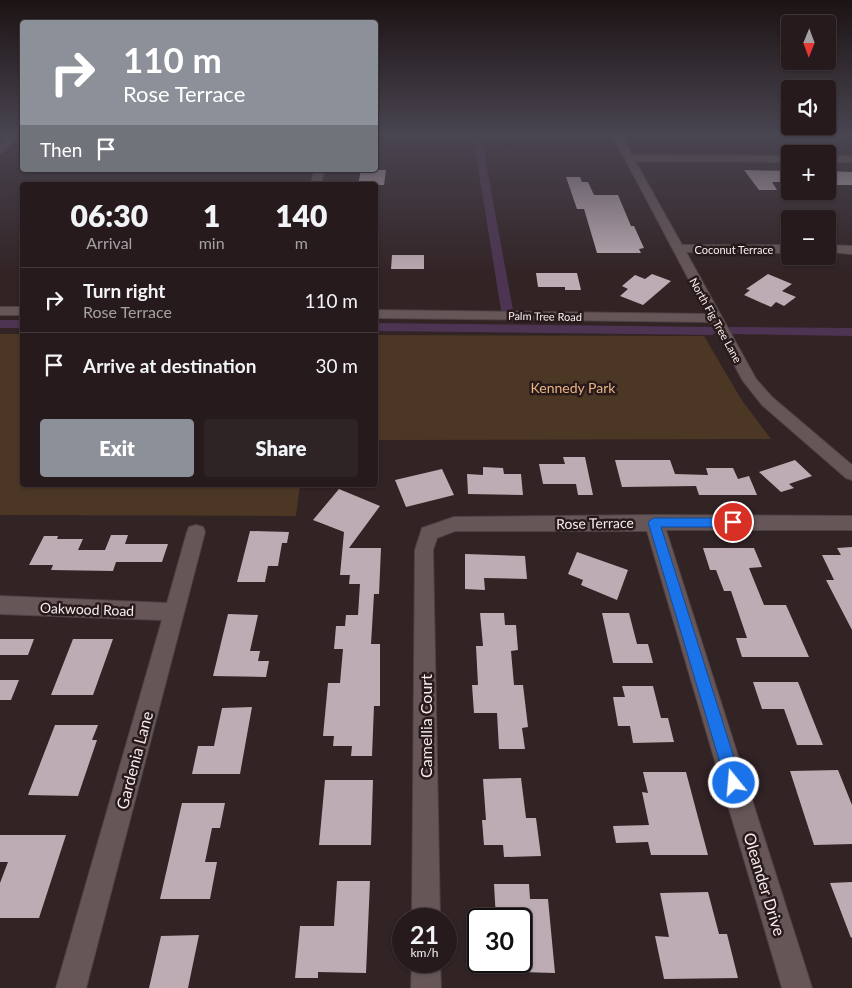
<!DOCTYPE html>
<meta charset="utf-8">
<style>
:root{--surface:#261a1c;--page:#2e2325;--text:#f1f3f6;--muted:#a4a1a3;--line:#42383b;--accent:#8c9099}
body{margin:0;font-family:Lato,sans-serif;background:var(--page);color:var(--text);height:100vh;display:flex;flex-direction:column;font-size:19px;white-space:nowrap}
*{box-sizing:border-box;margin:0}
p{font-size:16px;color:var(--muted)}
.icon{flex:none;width:28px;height:28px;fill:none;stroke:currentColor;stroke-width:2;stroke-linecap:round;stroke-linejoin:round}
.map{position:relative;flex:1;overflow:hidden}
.side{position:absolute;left:20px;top:182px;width:358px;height:305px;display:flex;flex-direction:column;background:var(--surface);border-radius:5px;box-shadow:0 1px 4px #0004,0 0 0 1px var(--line)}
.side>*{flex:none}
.banner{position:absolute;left:20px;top:20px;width:358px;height:152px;border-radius:5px;box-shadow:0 1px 4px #0004,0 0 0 1px var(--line);background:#8c9099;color:#fff;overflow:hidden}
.needle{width:32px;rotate:181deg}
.tools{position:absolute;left:781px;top:15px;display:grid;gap:10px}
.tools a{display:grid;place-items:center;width:55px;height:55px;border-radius:5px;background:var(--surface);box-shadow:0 1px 4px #0004,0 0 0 1px var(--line);font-size:25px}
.speed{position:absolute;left:392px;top:908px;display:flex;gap:10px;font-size:25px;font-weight:700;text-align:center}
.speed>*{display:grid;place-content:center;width:65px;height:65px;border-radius:50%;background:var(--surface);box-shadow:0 1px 4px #0004,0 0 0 1px var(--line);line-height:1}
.speed small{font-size:12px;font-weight:400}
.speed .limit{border:2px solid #111;border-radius:8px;background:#fff;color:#111}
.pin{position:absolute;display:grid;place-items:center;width:42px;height:42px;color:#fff;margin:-21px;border:2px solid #fff;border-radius:50%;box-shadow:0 1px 5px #0007}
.me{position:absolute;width:55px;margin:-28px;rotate:343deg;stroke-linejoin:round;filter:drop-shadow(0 0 4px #0008)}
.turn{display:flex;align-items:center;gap:18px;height:105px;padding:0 20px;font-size:22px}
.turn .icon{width:65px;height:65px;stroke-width:2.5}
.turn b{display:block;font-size:35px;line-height:42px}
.then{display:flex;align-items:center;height:48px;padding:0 20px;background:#0003;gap:10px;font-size:19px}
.eta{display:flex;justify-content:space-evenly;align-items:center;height:85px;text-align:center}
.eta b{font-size:30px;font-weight:800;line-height:35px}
.cta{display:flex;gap:10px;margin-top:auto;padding:10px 20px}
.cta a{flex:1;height:58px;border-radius:5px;background:var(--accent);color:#fff;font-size:20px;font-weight:800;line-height:58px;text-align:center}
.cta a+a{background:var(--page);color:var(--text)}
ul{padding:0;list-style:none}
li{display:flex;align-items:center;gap:15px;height:65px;padding:0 20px;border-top:1px solid var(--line)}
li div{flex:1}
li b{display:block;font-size:19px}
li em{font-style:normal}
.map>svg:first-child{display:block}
.green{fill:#4c3724}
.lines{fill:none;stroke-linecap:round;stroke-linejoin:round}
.canal{fill:#4d3452;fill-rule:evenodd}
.building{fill:#bdacb4}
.minor-casing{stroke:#4e4244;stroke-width:2}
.minor{fill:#675658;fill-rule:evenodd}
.route{fill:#1a73e8;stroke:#114b97}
.labels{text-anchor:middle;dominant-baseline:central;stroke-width:5;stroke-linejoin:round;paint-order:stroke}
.far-street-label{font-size:11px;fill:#f7eced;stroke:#281a1b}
.park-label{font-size:14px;fill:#e9b383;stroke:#281a1b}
.street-label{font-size:14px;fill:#f7eced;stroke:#281a1b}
.near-street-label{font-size:16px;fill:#f7eced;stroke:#281a1b}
</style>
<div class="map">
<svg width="852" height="988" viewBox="0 0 852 988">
<rect width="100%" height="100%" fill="#322325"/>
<path class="green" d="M0,334H22V485H300L296,516L0,515Z
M375,335L704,336L741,399L771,439L375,440Z"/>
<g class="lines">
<path class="canal" d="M473,136H481L513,310L507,314L501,310Z
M0,320H22V328H0Z
M375,323L712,327L718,331L712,335L375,331Z
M731,327L852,328V336L727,334L725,331L727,328Z"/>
</g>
<path class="building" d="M361,170H386L384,185H358Z
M744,170L790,171V182H772L777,190H759Z
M828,171L852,172V185H837Z
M566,177H580L582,182H588L594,195H618L631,226H634L644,248L639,249L641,253H597L584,209H577Z
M392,255H424V269H391Z
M536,273H577L581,290H565V287H538Z
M652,274L671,281L643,305L620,296L628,289L622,286L635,275L645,279Z
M768,274L792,284L782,291L796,297L784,306L776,302L771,307L744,295L750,290L746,289Z
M563,457H585L593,495H578L576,484H543L539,464H565Z
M615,460H670L675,474L708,475L706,468H733L738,479L749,476L757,495H699L696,486L622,487Z
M795,460L812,476L789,484L794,488L781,492L759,472Z
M483,467L503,468L504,474H521L523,495L468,494L467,474L483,475Z
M442,469L454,495L406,507L395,480Z
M339,489L380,506L349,548H381L379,594H374L371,644H380V706H374L372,756H351L352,746H333L334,736H323L328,683H340L343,649H334L336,626H345L346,615H358L360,584H349L350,575H340L344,532L313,520Z
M250,531L289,532L287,543H282L278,566H268L265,582H237Z
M111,535H128L125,544H168L162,562H116L113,571L51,570L53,565H29L44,536H58L57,539H83L78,550H105Z
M852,547V630L826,580H834L822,555H841L837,548Z
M703,548H754L762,567L749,568L764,605H786L809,657H742L736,638H747L731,591H724L716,570H710Z
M577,552L628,570L617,600L581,585L583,580L568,574Z
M465,554L525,556L527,579L484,578L485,590L465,589Z
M480,613H504L505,625H516L518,650L511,651L514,685H523L528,727L522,728L525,749H499L497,713H474L472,685H478L476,646H483Z
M602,613H629L637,644H648L653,663H613Z
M228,614L258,615L250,651H260L258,661H269L266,677L213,676Z
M0,639H34L28,655H0Z
M73,639H113L93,695H51Z
M0,680H19L11,700H0Z
M753,682H798L823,745H797L784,709H762Z
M622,686H653L661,718H668L674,742L633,743L630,726H618L613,697H625Z
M252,707L240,774H192L198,746H214L222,708Z
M55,725H98L92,740H97L78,796L28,795Z
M838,770L852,805V844L814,845L790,771Z
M643,772H686L708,855H651L648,842L616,843L613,826L649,825L642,792L648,793Z
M521,778L526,818H536L541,856L504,857L503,845H484L482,820H486L483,779Z
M325,780H373L371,845H319Z
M182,803H225L220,828H212L205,862H217L210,899H160Z
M0,835H66L39,918H0V883L8,862H0Z
M337,881H370L366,973L318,972V978H295L300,926H334Z
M852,882V937L851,938L830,883Z
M494,884H529L530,899H548L555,973L521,972V919H496Z
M708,892L719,934H727L738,978L664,979L655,936L669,937L660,893Z
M199,935L188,988H149L161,936Z"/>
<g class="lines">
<g class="minor-casing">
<path id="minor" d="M10,136H19L0,154V146Z
M613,136H622L632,155L790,156V162L635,161L682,245H790V253L686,252L756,379L772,397L852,465V480L846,478L762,405L743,381L711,322L375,318V310L707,314Z
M828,156H852V162H828Z
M314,170H324L321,185H311Z
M828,245L852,246V254L828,252Z
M0,307H22V315H0Z
M654,515L852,516V530H666L812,988H782L647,531H455L437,538L433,550L440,919H412L415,550L422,528L454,517Z
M196,525L203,527L205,532L86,988H56L162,620L0,614V596L167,603L187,532L189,527Z
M412,961H440L441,988H411Z"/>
</g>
<use href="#minor" class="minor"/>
</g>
<linearGradient id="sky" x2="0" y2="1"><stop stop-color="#1c1314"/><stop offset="0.49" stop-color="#494551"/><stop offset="1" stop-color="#494551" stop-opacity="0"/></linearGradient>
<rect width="852" height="275" fill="url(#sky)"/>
<path class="route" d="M654,518H733L739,522L733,527H661L742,783L740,789L734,791L729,789L726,783L648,522Z"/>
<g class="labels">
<g class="far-street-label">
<text x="734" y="249">Coconut Terrace</text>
<text transform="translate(545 316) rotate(1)">Palm Tree Road</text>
<text transform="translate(716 320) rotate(61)">North Fig Tree Lane</text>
</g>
<g class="park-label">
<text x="573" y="387">Kennedy Park</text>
</g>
<g class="street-label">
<text transform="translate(595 523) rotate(-1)">Rose Terrace</text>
<text transform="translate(87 609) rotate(2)">Oakwood Road</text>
</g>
<g class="near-street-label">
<text transform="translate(425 726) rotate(-90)">Camellia Court</text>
<text transform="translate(134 760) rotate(-75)">Gardenia Lane</text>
<text transform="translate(765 884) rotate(73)">Oleander Drive</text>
</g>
</g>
</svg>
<div class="tools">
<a><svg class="needle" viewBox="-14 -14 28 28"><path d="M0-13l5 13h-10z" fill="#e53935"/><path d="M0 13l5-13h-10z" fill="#a4a1a3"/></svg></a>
<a><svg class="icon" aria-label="sound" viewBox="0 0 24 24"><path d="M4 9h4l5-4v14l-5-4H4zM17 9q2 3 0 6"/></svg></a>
<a>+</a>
<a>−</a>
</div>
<div class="speed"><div>21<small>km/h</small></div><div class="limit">30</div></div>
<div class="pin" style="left:733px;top:522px;background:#d93025"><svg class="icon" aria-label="arrive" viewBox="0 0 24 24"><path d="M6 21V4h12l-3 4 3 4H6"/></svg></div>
<svg class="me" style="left:734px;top:783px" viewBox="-20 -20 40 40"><circle r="17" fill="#1a73e8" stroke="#fff" stroke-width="3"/><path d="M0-11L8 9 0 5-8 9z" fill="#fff"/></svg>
<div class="banner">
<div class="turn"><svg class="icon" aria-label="right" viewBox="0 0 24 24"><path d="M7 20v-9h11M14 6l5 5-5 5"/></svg><div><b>110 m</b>Rose Terrace</div></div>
<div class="then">Then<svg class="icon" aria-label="arrive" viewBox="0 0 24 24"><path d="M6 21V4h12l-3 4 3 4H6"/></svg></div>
</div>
<section class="side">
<div class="eta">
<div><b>06:30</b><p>Arrival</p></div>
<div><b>1</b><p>min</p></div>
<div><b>140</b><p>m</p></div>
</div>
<ul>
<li><svg class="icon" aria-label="right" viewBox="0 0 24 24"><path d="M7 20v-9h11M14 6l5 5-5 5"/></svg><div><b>Turn right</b><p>Rose Terrace</p></div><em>110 m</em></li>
<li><svg class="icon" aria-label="arrive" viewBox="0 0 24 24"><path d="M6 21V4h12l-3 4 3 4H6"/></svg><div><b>Arrive at destination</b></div><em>30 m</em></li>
</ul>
<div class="cta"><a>Exit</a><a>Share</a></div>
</section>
</div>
